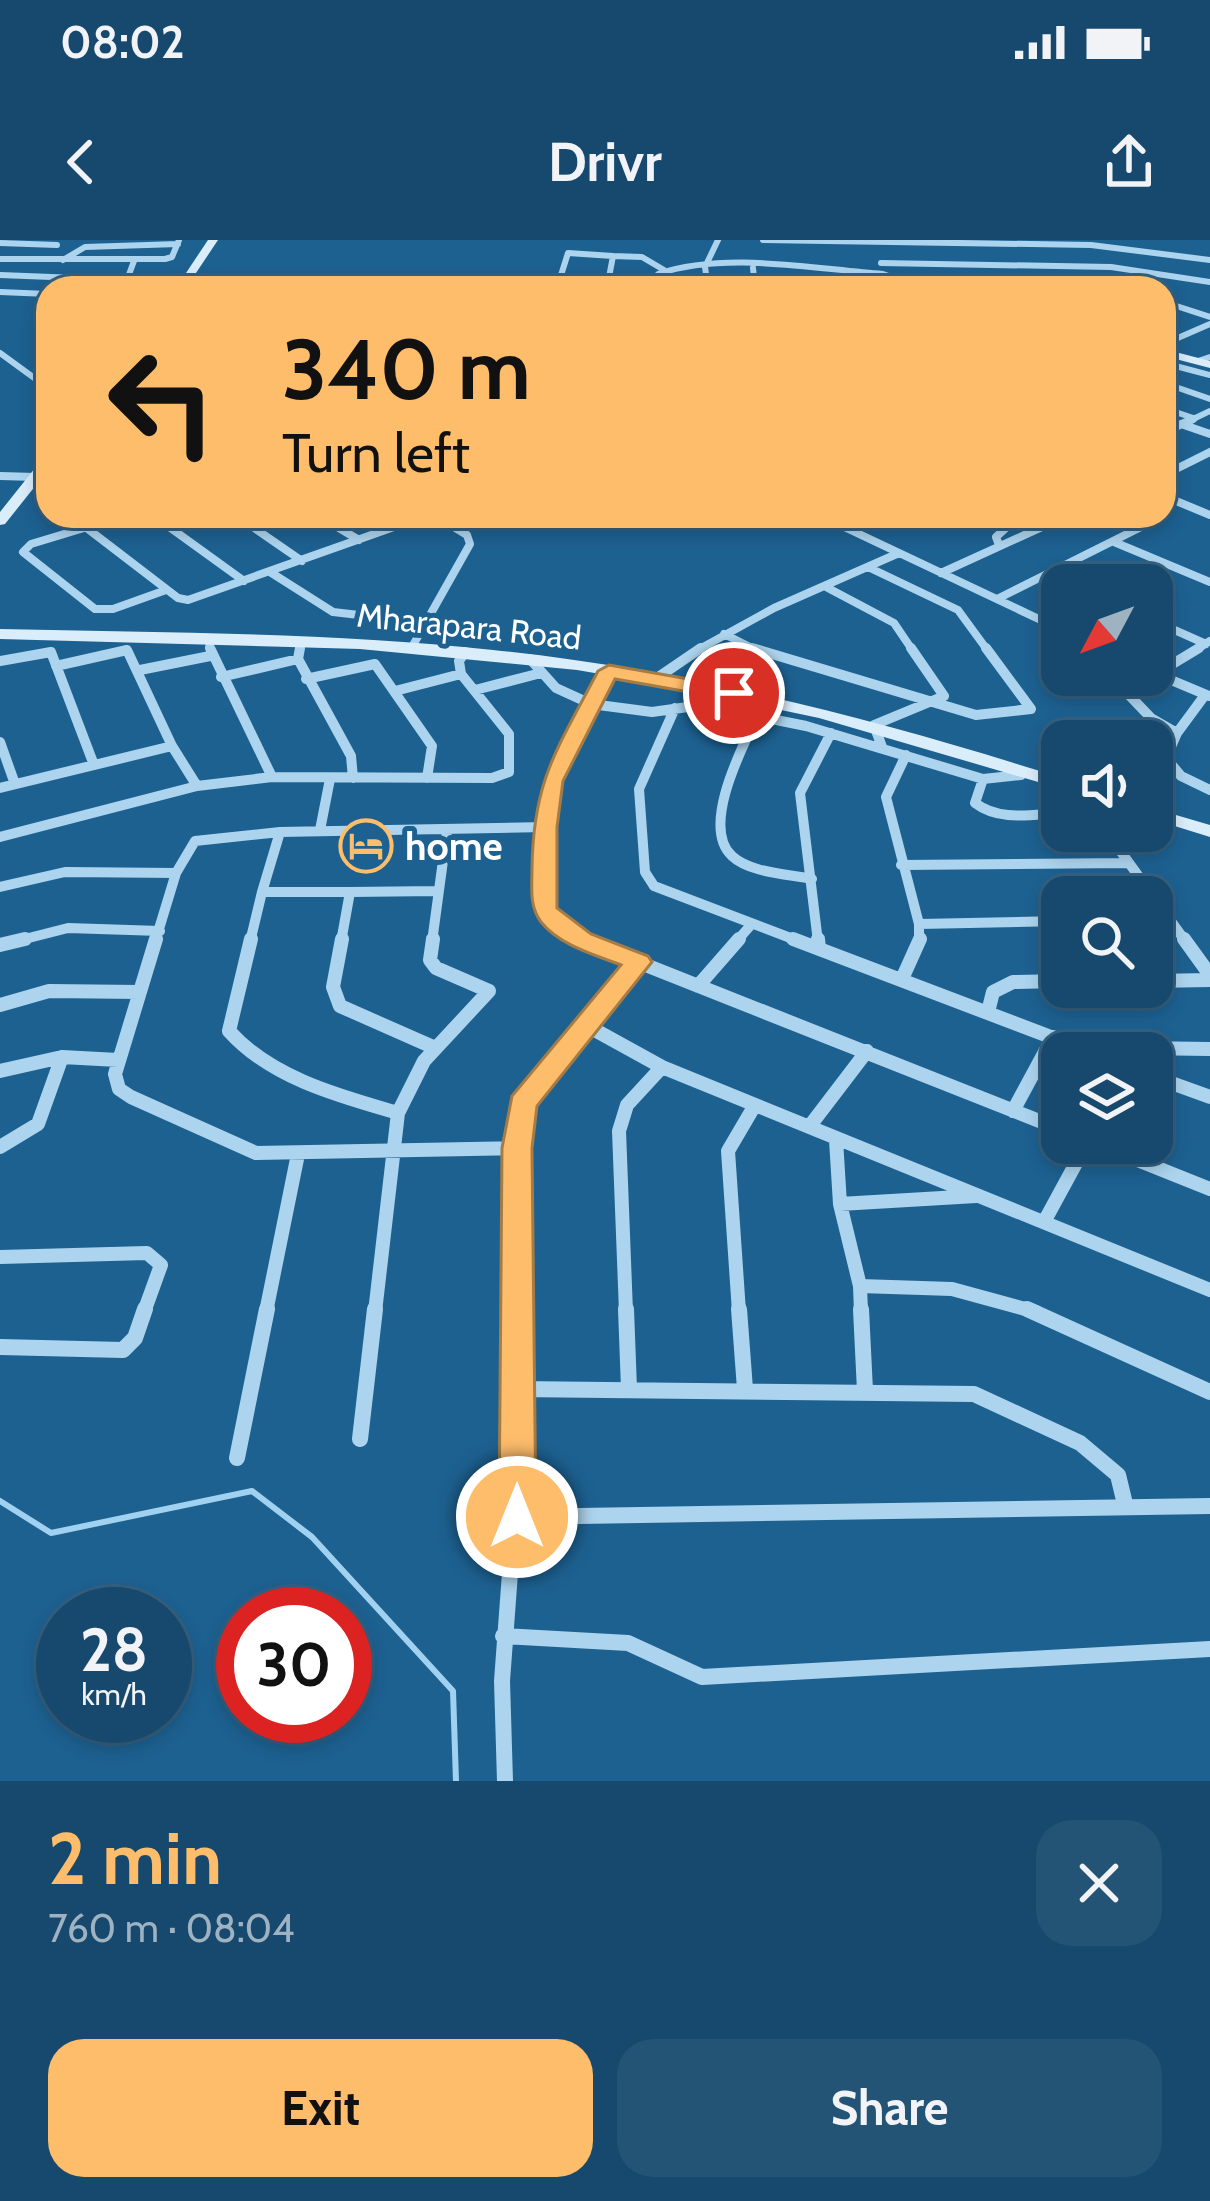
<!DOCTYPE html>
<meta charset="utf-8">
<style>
:root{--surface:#16496d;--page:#235375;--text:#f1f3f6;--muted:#9eb2c2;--line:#356180;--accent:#febd6b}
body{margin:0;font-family:Cabin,sans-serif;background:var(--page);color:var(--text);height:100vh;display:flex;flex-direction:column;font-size:45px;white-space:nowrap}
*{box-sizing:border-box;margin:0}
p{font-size:39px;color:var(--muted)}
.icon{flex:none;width:66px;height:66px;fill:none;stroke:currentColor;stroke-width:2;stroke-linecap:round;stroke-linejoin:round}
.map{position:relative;height:1541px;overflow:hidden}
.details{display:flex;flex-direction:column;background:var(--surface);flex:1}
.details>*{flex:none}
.hud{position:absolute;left:36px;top:36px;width:1140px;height:252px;border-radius:36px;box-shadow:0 6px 18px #0003,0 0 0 3px var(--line);background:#febd6b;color:#111;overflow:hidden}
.needle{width:78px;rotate:229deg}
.tools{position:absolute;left:1041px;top:324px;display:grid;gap:24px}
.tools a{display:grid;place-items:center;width:132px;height:132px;border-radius:24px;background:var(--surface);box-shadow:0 6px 18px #0003,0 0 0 3px var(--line);font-size:60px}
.speed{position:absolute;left:36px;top:1347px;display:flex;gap:24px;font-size:60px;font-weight:700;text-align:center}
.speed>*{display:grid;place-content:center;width:156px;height:156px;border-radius:50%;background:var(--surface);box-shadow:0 6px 18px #0003,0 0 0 3px var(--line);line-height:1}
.speed small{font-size:30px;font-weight:400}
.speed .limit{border:18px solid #d22;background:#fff;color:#111}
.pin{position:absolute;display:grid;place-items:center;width:102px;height:102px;color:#fff;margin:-51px;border:6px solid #fff;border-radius:50%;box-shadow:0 3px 12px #0007}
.me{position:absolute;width:132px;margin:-66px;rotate:0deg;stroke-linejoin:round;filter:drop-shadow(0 0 9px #0008)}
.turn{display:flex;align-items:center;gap:42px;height:252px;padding:0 48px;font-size:54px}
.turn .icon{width:156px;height:156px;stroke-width:2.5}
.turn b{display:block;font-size:84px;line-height:102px}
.round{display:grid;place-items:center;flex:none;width:126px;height:126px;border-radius:36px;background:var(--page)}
.head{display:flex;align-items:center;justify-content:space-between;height:204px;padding:0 48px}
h1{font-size:72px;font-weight:700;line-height:90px;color:var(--accent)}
.cta{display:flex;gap:24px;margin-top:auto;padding:24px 48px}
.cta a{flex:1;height:138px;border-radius:36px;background:var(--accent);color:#111;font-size:48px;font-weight:700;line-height:138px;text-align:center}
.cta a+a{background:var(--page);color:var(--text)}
.status{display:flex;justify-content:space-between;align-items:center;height:84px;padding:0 60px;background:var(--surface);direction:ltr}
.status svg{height:33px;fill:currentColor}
header{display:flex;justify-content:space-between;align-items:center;height:156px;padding:0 48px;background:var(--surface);font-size:54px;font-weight:700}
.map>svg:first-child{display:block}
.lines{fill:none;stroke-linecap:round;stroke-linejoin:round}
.stream{stroke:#a0d1f0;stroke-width:6}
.street-far4{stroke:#add4ee;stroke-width:6}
.street-far3{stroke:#add4ee;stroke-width:8}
.street-far2{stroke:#add4ee;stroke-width:10}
.street-far1{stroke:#add4ee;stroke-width:14}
.street{stroke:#add4ee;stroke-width:16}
.secondary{fill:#daedfa;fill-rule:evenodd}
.route{fill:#febd6b;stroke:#a57b46;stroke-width:3}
.labels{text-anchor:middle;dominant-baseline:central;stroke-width:10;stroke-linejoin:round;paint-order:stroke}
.far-street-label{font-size:33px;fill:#fff;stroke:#1d6191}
.poi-label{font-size:39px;font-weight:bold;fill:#fff;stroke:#1d6191;text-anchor:start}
</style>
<div class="status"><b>08:02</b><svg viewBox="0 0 49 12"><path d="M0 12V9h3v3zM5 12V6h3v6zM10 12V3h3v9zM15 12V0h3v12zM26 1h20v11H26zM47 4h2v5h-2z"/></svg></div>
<header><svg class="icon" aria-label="back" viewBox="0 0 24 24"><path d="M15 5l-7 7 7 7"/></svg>Drivr<svg class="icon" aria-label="share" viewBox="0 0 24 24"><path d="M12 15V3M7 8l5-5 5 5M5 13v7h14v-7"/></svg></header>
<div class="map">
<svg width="1210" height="1541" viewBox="0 0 1210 1541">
<rect width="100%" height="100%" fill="#1d6191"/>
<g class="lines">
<path class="stream" d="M0,1261L51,1293L252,1251L312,1297L453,1451L456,1541"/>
<path class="street-far4" d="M763,0L1091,5L1210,20
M0,3L57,5
M613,16L642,17L664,30
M0,19H165L172,17L179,0
M63,20L85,7L178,4
M881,23L1111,27L1210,42
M753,28L755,48
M0,35L77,38
M124,48L134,21
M557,48L568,13L613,16L607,48
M657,48L658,34C726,11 813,29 883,34L897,39L900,48
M708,48L705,27L718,0
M0,52L48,54
M1164,62L1210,77
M1164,104L1210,84
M0,113L48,148
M1198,121L1210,117
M1164,123L1210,135
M1164,143L1210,159
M1164,168L1193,178
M1187,182L1210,171"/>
<path class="street-far3" d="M1181,184L1210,194
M1164,192L1193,179
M1164,235L1210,212
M0,236L36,237
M1164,256L1210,275
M71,276L178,358L188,360L425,276
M154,276L244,341
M237,276L302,321
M319,276L359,300
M821,276L1062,390
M84,288L31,304L23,312L95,369H113L166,350
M1114,302L1210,342
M999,305L996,297L1019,276
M868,327L958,370L988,411
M270,332L333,372L428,383
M941,333L1066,276
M1047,334L1072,345
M826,347L894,383L913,411
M997,359L1163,276
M1152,380L1206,404
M724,394L758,411
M209,399L210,411
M412,407L470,304L467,295L436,276
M299,411L301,402
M696,411L774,368L899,313
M1194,411L1210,401"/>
<path class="street-far2" d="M210,408L272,537
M300,408L298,419L351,516L353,538
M752,408L976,475L1031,469L986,408
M530,419L556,448L591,464L652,472L702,465L806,486L983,539L1021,535
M0,421L51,412L94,525
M140,430L210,416
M1152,432L1209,456
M1156,434L1199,408
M1110,435L1151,478L1177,493
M221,437L298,419
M657,438L701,408
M306,439L375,424L432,506L427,538
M475,450L541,433
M395,451L461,434
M1205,455L1177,493L1166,518L1181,536L1210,550
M675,468L639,549L645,632L654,646L801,702
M757,476C743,506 700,587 732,616C750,633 788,634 812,639
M0,502L15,544
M172,506L197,546
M882,507L874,485L944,456L911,408
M906,515L886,557L919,684V702
M983,539L975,563C1000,582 1033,574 1062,573
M0,548L172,506L127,410L56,426
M320,590L330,539
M1106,591L1186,702
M280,592L262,652H350L341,702
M0,597L197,546L272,537L492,538L509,532V494L461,434L459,421L465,412
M901,625L1128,623
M0,647L65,632L176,633
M350,652L438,651
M919,684L1062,681
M13,702L68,688L160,691
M155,702L176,633L195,601L280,592L545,587
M250,702L262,652
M432,702L447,591
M587,702L553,681L545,668V587L557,526L609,431
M736,702L750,686
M818,702L800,553L831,493"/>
<path class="street-far1" d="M156,699L115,834L119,849L131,857L256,913L517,908
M251,699L229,791C271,838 339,856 398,873
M342,699L333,747L340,766L433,807
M580,699L1062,890
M793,699L1093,813
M818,699L819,708
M1184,699L1210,735
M0,705L25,699
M902,739L920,699
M1152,741L1210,740
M698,746L739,699
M0,765L49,751L140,752
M988,772L993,752L1013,742L1062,741
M584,784L662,827L1210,1050
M1134,813L1138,808L1210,809
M0,831L62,817
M1152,836L1210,857
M1013,871L1053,797
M809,887L867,811
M836,900L840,964L860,1046L952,1049L1036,1072
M1095,903L1210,949
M0,907L38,884L62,817L118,820
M840,964L976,956
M1044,982L1087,903
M0,1017L147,1013L161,1025L144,1072
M860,1046L861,1072
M266,1072L298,914
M375,1072L398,873L424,821L489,751L436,728L430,720L433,699
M516,1072L519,878L531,848L638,722
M626,1072L619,891L627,865L662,827
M739,1072L728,911L755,865"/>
<path class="street" d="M626,1069L629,1149
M739,1069L745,1149
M861,1069L865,1151
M1027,1069L1210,1152
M0,1107L123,1110L135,1098L145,1069
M517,1149L974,1154L1080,1203L1118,1235L1125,1264
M360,1199L375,1069
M237,1218L267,1069
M517,1277L1210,1266
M503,1396L628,1403L702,1437L1210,1409
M505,1541L502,1441L518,1225L516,1069"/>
<path class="secondary" d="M208,0H218L186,48H176Z
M1164,109L1210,121V128L1164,116Z
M48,217V230L5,284L0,285V272L43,218Z
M0,389C164,393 329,392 493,410C687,430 876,479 1062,538V549L819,478L659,444L577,430L360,409L0,399Z
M1152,568L1210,585V597L1152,579Z"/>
</g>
<path class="route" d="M609,425L734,447L744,453L734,460L615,439L563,541L557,587V668L591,694L648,716L652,722L537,866L532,908L536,1277L530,1290L517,1295L504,1290L499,1277L502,908L512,856L621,725C595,715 559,705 541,682C529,666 532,648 532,629C533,539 558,508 598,431Z"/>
<defs>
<g id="hotel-ring" transform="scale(2.7)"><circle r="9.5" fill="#1d6191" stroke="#febd6b" stroke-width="1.5"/><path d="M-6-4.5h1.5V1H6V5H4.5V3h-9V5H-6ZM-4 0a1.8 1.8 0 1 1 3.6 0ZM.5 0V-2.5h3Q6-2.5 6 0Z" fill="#febd6b"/></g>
</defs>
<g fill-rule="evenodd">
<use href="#hotel-ring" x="366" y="606"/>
</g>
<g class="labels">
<g class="far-street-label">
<text transform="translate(469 386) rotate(6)">Mharapara Road</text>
</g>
<g class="poi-label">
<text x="405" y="606">home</text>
</g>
</g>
</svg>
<div class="tools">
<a><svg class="needle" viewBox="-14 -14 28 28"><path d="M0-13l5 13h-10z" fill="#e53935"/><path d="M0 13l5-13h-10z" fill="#9eb2c2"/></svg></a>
<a><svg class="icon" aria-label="sound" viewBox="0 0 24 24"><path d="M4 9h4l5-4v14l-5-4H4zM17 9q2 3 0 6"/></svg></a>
<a><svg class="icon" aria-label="search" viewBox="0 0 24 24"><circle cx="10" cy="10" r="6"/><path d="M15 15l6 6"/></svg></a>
<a><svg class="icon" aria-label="layers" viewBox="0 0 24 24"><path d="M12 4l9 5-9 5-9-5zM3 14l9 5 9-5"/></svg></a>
</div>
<div class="speed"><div>28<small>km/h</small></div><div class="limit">30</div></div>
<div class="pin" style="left:734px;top:453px;background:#d93025"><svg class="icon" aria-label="arrive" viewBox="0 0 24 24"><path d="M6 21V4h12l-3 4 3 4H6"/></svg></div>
<svg class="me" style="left:517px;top:1277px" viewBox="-20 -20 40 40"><circle r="17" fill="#febd6b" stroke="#fff" stroke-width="3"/><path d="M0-11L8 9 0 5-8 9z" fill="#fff"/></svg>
<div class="hud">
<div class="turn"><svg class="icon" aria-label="left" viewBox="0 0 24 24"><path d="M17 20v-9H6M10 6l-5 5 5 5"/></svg><div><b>340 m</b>Turn left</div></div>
</div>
</div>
<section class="details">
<div class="head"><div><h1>2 min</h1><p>760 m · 08:04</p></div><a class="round"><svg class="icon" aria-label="close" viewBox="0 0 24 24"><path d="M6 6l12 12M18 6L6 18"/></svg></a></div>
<div class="cta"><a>Exit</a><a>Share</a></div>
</section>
